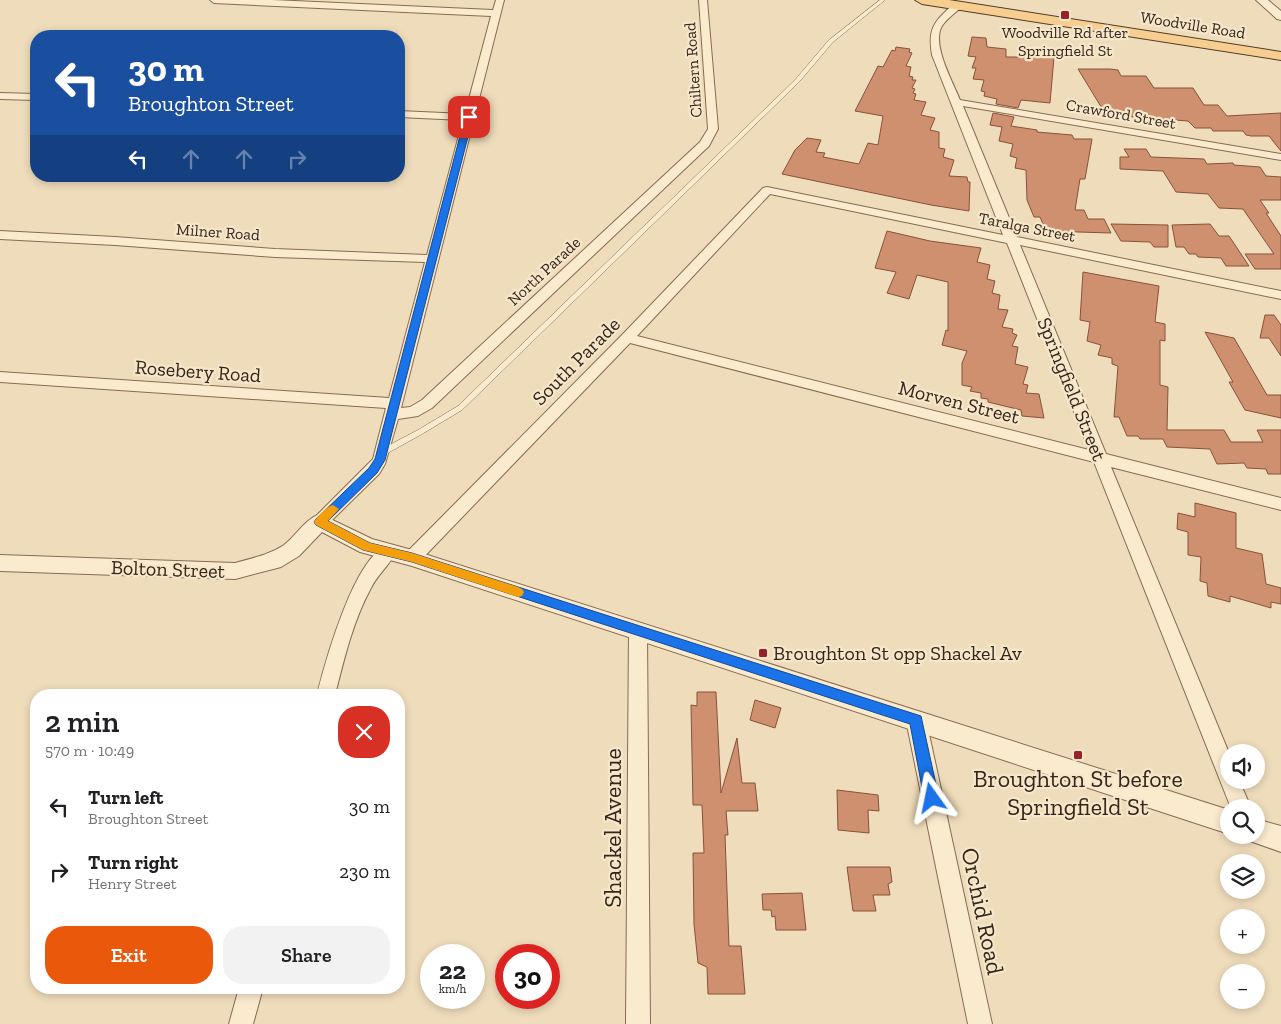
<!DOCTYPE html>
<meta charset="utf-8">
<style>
:root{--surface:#fff;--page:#f2f2f2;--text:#202124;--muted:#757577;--accent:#ea580c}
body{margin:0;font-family:"Zilla Slab",serif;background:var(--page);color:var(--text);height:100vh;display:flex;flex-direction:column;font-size:19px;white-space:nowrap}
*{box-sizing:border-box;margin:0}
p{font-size:16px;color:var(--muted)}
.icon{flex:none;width:28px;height:28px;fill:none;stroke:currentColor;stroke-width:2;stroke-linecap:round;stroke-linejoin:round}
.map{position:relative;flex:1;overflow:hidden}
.panel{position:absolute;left:30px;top:689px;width:375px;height:305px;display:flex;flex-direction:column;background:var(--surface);border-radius:20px;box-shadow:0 2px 8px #0003}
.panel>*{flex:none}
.top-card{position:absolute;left:30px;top:30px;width:375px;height:152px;border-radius:20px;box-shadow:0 2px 8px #0003;background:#1a4fa0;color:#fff;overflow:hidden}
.controls{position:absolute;left:1220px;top:744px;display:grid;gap:10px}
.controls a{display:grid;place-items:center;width:45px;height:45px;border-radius:50%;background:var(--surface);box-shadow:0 2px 8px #0003;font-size:25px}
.speed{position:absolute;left:420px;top:944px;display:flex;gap:10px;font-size:25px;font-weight:700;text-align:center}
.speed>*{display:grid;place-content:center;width:65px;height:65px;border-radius:50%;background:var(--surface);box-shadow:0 2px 8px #0003;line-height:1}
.speed small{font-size:12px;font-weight:400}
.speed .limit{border:8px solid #d22;background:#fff;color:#111}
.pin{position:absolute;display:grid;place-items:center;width:42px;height:42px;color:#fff;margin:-21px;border-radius:10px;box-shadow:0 2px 8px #0006}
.me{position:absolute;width:55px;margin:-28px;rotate:348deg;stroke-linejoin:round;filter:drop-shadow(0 0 4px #0008)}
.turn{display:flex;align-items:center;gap:18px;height:105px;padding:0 15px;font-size:22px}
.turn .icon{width:65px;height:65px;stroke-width:2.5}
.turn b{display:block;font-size:35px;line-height:42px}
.lanes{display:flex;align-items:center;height:48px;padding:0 15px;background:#0003;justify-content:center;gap:25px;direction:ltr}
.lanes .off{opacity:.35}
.round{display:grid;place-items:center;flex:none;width:52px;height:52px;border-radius:20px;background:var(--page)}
.head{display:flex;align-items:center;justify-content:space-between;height:85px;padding:0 15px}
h1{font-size:30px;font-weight:600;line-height:38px}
.action{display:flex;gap:10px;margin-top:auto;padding:10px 15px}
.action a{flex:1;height:58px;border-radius:20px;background:var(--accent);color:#fff;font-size:20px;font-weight:600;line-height:58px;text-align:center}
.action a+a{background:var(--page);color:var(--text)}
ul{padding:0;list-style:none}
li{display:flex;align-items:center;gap:15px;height:65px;padding:0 15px}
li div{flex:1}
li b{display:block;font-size:19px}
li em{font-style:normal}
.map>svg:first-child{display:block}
.building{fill:#cf906f;stroke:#875239}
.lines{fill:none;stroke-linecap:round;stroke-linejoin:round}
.service-casing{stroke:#876b54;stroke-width:1}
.minor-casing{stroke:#876b54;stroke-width:2}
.tertiary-casing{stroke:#876b54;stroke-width:2}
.primary-casing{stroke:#543a29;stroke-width:2}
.service{fill:#faeace;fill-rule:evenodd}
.minor{fill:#faeace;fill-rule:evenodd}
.tertiary{fill:#faeace;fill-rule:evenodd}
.primary{fill:#f6ce8f;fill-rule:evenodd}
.route{fill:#1a73e8;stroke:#114b97}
.slow{fill:#f59e0b}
.poi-dot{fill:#98222b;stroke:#f6e7ca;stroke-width:2}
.labels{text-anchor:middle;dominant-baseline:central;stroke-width:4.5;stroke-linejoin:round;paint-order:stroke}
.far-street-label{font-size:16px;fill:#35251a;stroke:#f6e7ca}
.far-poi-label{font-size:16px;fill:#35251a;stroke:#f6e7ca}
.street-label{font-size:20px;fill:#35251a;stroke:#f6e7ca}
.poi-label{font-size:20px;fill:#35251a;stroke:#f6e7ca;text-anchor:start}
.near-poi-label{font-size:24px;fill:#35251a;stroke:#f6e7ca}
.near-street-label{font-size:24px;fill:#35251a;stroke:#f6e7ca}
</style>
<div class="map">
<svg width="1281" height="1024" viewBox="0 0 1281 1024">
<rect width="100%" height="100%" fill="#efdcbb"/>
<path class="building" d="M972,37L986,38L987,47L1006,49V57H1054L1050,103L1021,100L1018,108L996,104L997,99L984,96L985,92L981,91L984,80L973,79L976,68H972L976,57L968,56Z
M896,47L910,49L909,52L912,53L906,66L911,67L909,76L913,77L912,80H916L912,88L915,89L913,93L916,94L914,100L926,102L921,115L935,118L930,130L939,132V148L945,149L943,157L954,160L949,176L967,177L968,182H970L969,211L931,205L782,174L795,150L807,138L821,140L816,152L825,153L823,157L859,164L868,143L878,145L883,116L855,111L878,66L883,67L892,50L895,51Z
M1078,69H1110L1118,70L1121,76H1146L1154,88H1193L1204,105H1218L1227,116L1281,113V151L1269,136H1251L1246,135L1243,131H1213L1211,128H1195L1188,121L1133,117L1103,110Z
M993,113L1014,117L1011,126L1037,130V132L1072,135L1074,139H1092L1085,179H1080L1075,210H1084L1088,219H1104L1111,233L1046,231L1040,217H1034L1027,200L1026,170L1015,168L1017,158L1010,156L1013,144L999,141L1002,127L990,125Z
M1124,149H1146L1151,157L1204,159L1207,164L1233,163L1234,165L1260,167L1266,176L1281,177V200H1260L1269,213H1266L1281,236V269H1255L1245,254H1274L1243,209L1219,208L1208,194L1176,192L1163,171L1120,169V157H1129Z
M1111,224L1168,225V247H1154L1150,242L1121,241Z
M1210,224L1219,236H1229L1249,266H1226L1221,258L1198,257L1196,254H1189L1184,247H1176L1172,225Z
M887,231L930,241L981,248L977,262L990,265L987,279L995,281L992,293L1000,295L998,309L1008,310L1002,327L1013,329L1012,333L1017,335L1012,346L1018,347L1015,364L1028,367L1023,384L1028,385L1026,393L1039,394L1044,418L1022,416L1021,410L988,402V399L981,398V393L970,391L972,387L962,385V363L967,351L942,345L946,330L948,331V282L917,275L909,299L887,293L896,272L875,268Z
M1083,272L1159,286L1155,322L1165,324V341L1160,340V385L1168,387L1167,430H1224L1231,442H1263L1257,430H1281V474H1268L1266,469L1247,468L1244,463L1217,464L1210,449L1167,447L1163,439H1140L1138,436H1127L1119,417H1114L1118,366L1112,364V358L1098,355L1101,345L1087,341L1090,322L1080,320Z
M1265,315H1274L1281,325V356L1269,338H1260Z
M1205,332L1234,338L1267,395H1281V418L1245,410L1229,382H1233Z
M1195,503L1236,513V548L1262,554L1266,584L1281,588V604L1271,602V608L1230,596V602L1208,596L1207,583L1200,581L1201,557L1188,555V532L1177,529L1178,513L1195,517Z
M697,692H716L721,793L737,738L742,783H755L758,811H726L728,835H725L729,946H741L745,994H708L707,967L698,963L694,924L693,853H704L702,805H693L691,705L697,706Z
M755,700L781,708L775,728L750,720Z
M837,790L878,795L879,811L868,810L869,833L838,830Z
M847,867H890L892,882L888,884L890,895H873L876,911H853Z
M802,893L806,930H776L775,916L772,917L771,910H763L762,894Z"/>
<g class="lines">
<g class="service-casing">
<path id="service" d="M880,0H885L833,42L799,82L462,410L422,434L386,454H380L379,452L380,450L418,430L458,406L795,80L829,40Z"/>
</g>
<g class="minor-casing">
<path id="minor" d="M210,0H272L493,10L496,0H504L401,408L410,407L422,400L700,142L708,129L699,0H707L718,129L709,146L432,408L418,416L398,419L385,464L379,474L326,526L320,528L314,526L312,522L314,518L373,459L386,408L0,382V372L389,398L425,262L275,257L115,245L0,239V231L115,237L275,249L427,255L463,120L399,117V111L465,114L491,16L214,3Z
M957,3L962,6C956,13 947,18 942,26C931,44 953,82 960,100L1281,154V160L963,106L1017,237L1281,291V299L1020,245L1106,454L1281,498V510L1111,467L1229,753V780H1239L1251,808H1231L1094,462L630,343L418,563L412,565L406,563L404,558L406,553L622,335L763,188L767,187L1003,235L932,55C929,37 930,26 944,13C948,9 952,5 957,3ZM770,194L1007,243L1089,450L637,336Z
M0,93L36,94V100L0,99Z
M387,546L393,548L395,553C389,566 377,575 371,588C353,621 344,659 335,695H317C325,663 354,557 387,546Z
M638,624L644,627L647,632L650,1024H626L629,632L632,627Z
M916,711L923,714L926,720L992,1024H968L906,720L909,714Z
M239,988H263L253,1024H229Z"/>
</g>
<g class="tertiary-casing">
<path id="tertiary" d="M1256,0H1268L1281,11V20L1277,19Z
M320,514L372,539L412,550L1229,810V834L412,566L360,552L322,532L299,556L281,567L235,579L0,571V555L235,563C252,558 269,555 284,545C296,536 305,519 320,514Z
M1256,819L1281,826V852L1247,840L1245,835H1256Z"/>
</g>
<g class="primary-casing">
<path id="primary" d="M915,0H949L1281,52V60L922,4Z"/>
</g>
<use href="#service" class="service"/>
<use href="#minor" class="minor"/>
<use href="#tertiary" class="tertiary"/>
<use href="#primary" class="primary"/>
</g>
<path class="route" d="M469,115L473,117L385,460L377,473L328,521L370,543L412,553L921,716L939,798L937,803L932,805L926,803L924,798L910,724L412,562L363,550L316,525L314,522L316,519L369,468L375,459L465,117Z"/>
<path class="slow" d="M333,505L339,509L328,521L370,543L412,553L518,587L522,589L524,592L522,596L518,597L412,562L363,550L316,525L314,522C318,516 326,507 333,505Z"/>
<g class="poi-dot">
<rect x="1060" y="10" width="10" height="10" rx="2.5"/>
<rect x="758" y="648" width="10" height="10" rx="2.5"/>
<rect x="1073" y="750" width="10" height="10" rx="2.5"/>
</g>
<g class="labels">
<g class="far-street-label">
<text transform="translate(1193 25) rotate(9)">Woodville Road</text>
<text transform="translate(693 70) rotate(-94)">Chiltern Road</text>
<text transform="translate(1121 114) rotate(10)">Crawford Street</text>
<text transform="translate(1027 227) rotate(11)">Taralga Street</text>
<text transform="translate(218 232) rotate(4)">Milner Road</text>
<text transform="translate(544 271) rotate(-43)">North Parade</text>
</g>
<g class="far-poi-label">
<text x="1065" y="32">Woodville Rd after<tspan x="1065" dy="18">Springfield St</tspan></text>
</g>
<g class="street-label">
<text transform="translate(576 361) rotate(-45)">South Parade</text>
<text transform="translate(198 371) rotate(4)">Rosebery Road</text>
<text transform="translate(1072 389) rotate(68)">Springfield Street</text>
<text transform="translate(959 402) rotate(14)">Morven Street</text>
<text transform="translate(168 569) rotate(2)">Bolton Street</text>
</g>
<g class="poi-label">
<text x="773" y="653">Broughton St opp Shackel Av</text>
</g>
<g class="near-poi-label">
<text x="1078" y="778">Broughton St before<tspan x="1078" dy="28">Springfield St</tspan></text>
</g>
<g class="near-street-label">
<text transform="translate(612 828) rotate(-90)">Shackel Avenue</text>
<text transform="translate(983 911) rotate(78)">Orchid Road</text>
</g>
</g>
</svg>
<div class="controls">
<a><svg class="icon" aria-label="sound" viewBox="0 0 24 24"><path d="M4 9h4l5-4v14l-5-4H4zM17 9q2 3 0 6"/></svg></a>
<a><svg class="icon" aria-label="search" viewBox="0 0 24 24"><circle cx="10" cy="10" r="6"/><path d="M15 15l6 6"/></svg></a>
<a><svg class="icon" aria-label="layers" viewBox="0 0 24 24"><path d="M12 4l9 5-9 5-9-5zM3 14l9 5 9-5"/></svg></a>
<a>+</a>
<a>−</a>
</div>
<div class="speed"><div>22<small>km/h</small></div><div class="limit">30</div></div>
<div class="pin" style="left:469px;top:117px;background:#d93025"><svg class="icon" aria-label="arrive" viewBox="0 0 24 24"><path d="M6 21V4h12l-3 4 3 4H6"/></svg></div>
<svg class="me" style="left:932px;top:798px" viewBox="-20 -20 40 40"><path d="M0-17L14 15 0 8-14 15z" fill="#1a73e8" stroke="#fff" stroke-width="4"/></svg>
<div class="top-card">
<div class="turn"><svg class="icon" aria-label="left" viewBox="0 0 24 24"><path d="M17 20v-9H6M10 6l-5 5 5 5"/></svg><div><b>30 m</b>Broughton Street</div></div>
<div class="lanes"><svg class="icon" aria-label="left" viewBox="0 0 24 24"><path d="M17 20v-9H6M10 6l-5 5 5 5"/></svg><svg class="icon off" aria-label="ahead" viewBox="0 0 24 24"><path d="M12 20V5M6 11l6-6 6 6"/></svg><svg class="icon off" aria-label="ahead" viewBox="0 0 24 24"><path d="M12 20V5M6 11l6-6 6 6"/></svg><svg class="icon off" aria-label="right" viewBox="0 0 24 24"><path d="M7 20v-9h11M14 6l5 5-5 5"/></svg></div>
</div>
<section class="panel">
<div class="head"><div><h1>2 min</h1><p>570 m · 10:49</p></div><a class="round" style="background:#d93025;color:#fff"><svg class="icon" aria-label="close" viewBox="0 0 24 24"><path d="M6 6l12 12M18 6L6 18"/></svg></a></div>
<ul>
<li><svg class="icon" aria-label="left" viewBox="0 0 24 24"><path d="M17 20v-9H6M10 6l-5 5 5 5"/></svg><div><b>Turn left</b><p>Broughton Street</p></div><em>30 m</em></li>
<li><svg class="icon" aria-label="right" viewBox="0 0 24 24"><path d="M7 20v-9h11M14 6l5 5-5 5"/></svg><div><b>Turn right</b><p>Henry Street</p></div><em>230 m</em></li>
</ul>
<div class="action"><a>Exit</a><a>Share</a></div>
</section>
</div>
